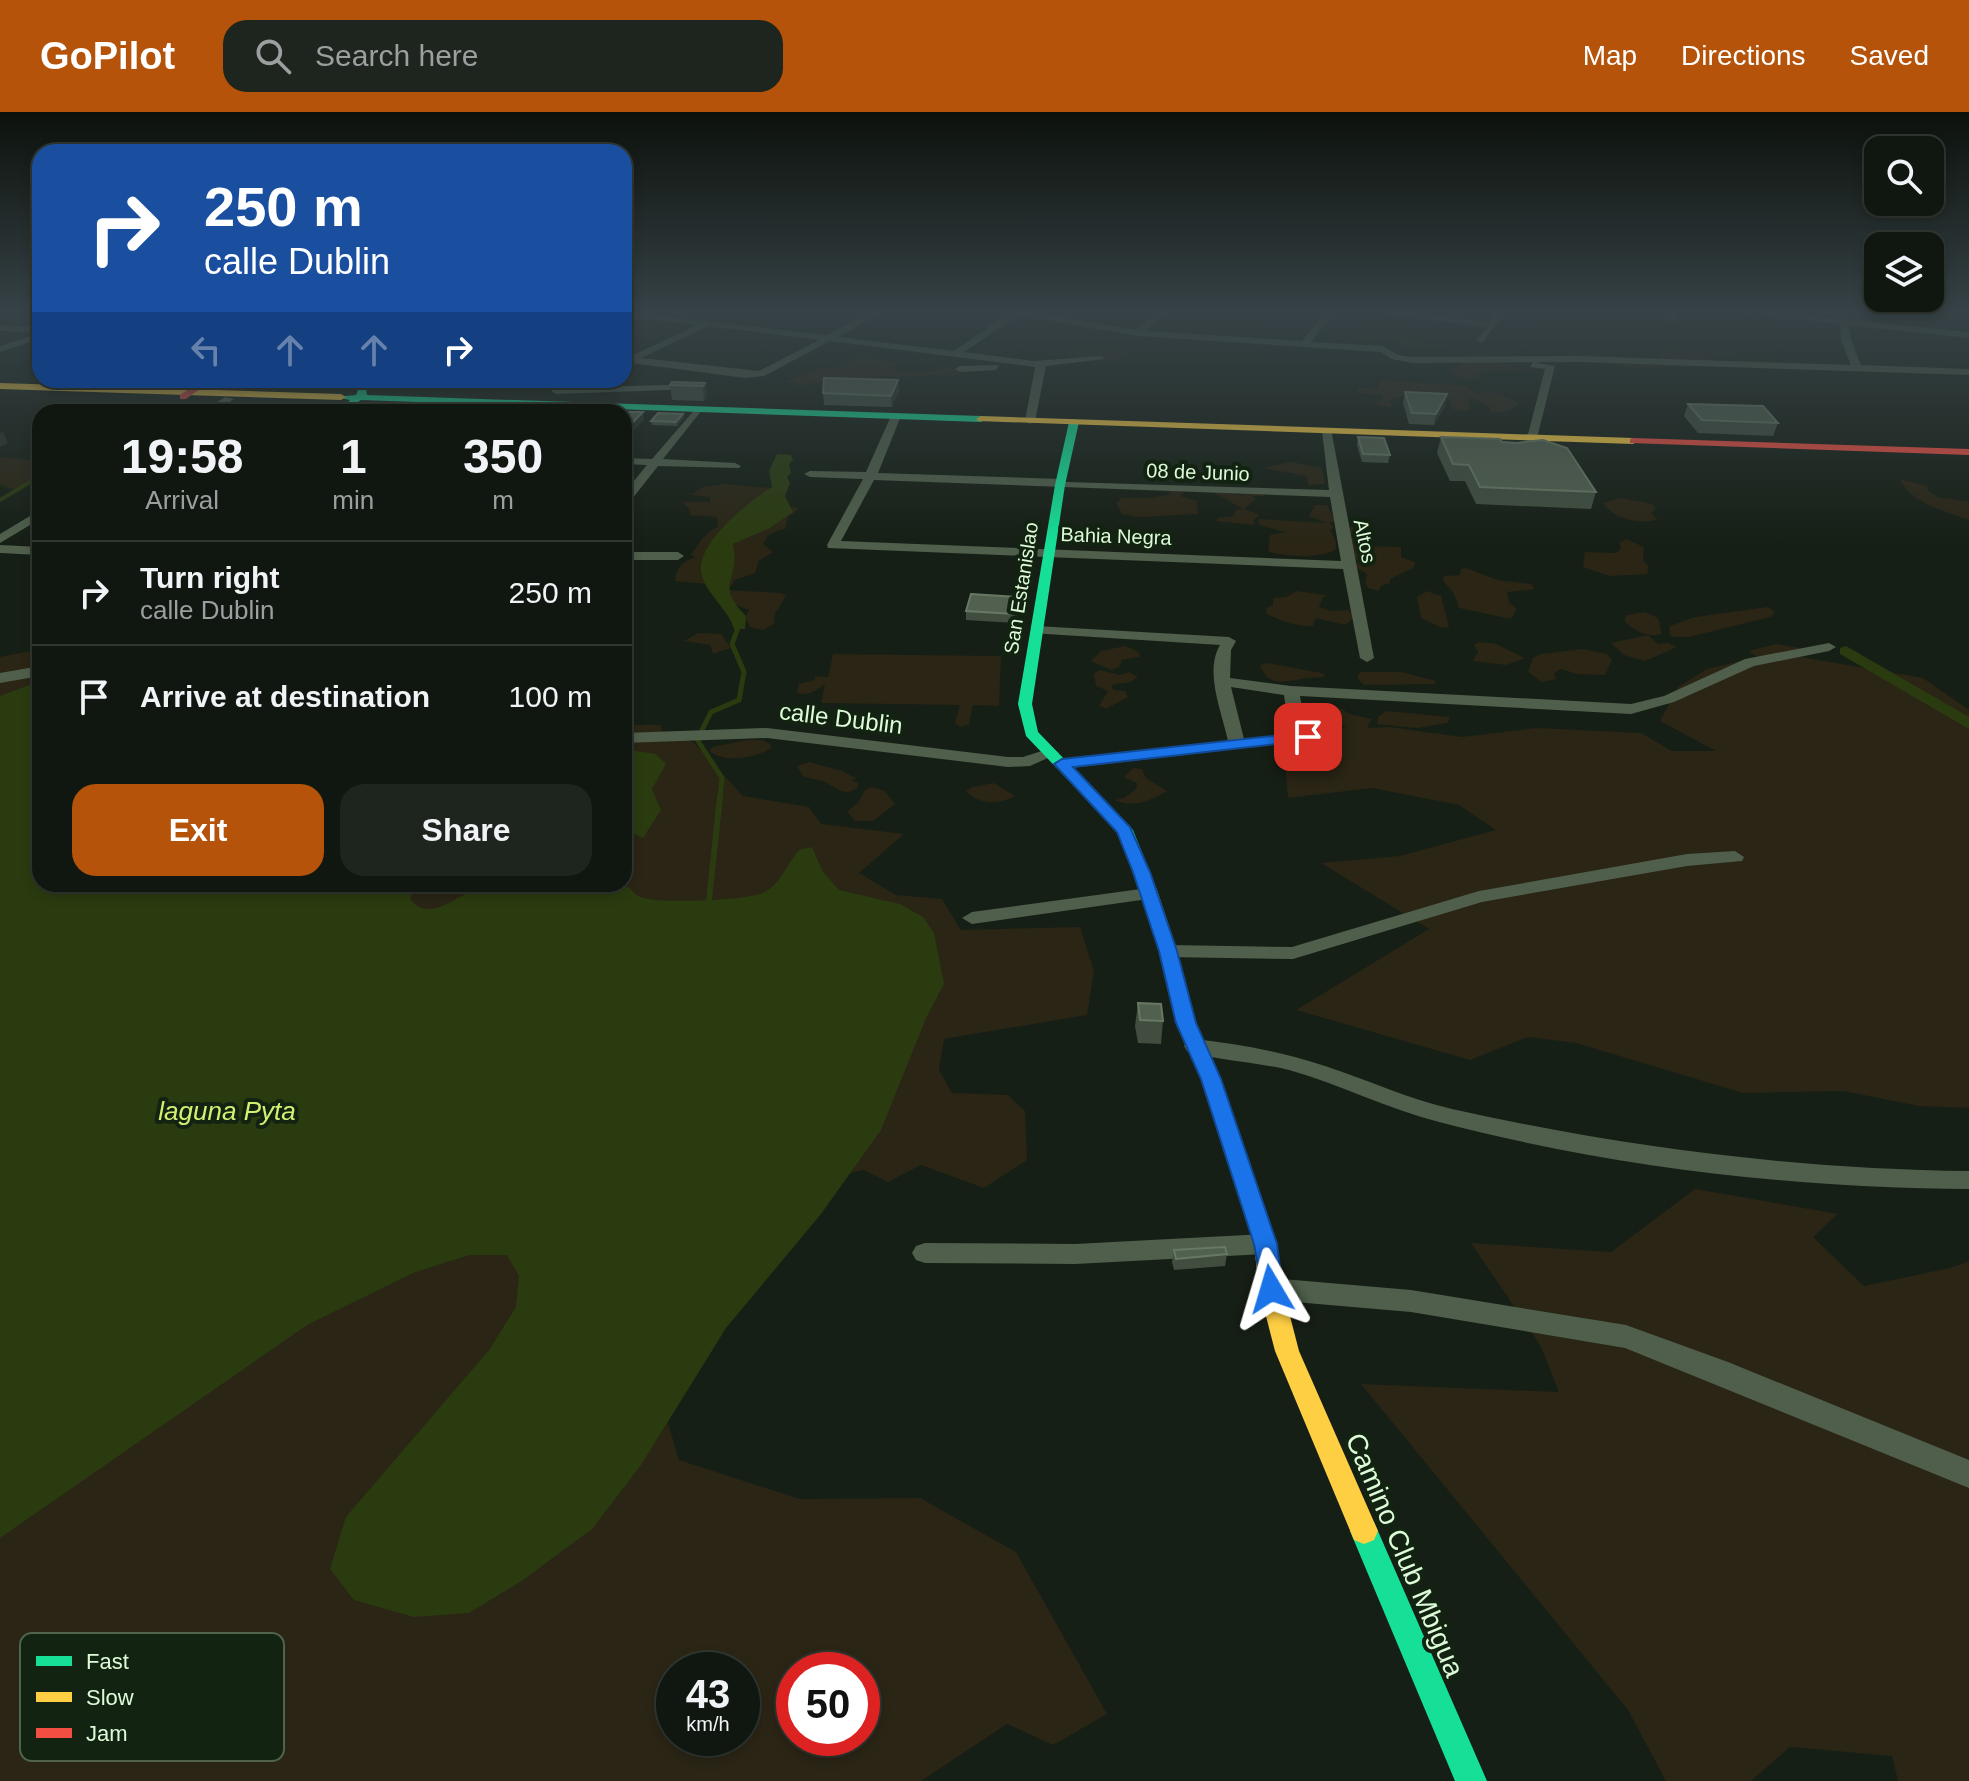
<!DOCTYPE html>
<style>
:root{--surface:#101710;--page:#1e241e;--text:#f1f3f6;--muted:#9c9f9f;--line:#303630;--accent:#b45309}
body{margin:0;font-family:Arial,sans-serif;background:var(--page);color:var(--text);height:100vh;display:flex;flex-direction:column;font-size:30px;white-space:nowrap}
*{box-sizing:border-box;margin:0}
p{font-size:26px;color:var(--muted)}
.icon{flex:none;width:44px;height:44px;fill:none;stroke:currentColor;stroke-width:2;stroke-linecap:round;stroke-linejoin:round}
.map{position:relative;flex:1;overflow:hidden}
.side{position:absolute;left:32px;top:292px;width:600px;height:488px;display:flex;flex-direction:column;background:var(--surface);border-radius:24px;box-shadow:0 4px 12px #0003,0 0 0 2px var(--line)}
.side>*{flex:none}
.hud{position:absolute;left:32px;top:32px;width:600px;height:244px;border-radius:24px;box-shadow:0 4px 12px #0003,0 0 0 2px var(--line);background:#1a4fa0;color:#fff;overflow:hidden}
.controls{position:absolute;left:1864px;top:24px;display:grid;gap:16px}
.controls a{display:grid;place-items:center;width:80px;height:80px;border-radius:16px;background:var(--surface);box-shadow:0 4px 12px #0003,0 0 0 2px var(--line);font-size:40px}
.speed{position:absolute;left:656px;top:1540px;display:flex;gap:16px;font-size:40px;font-weight:700;text-align:center}
.speed>*{display:grid;place-content:center;width:104px;height:104px;border-radius:50%;background:var(--surface);box-shadow:0 4px 12px #0003,0 0 0 2px var(--line);line-height:1}
.speed small{font-size:20px;font-weight:400}
.speed .limit{border:12px solid #d22;background:#fff;color:#111}
.pin{position:absolute;display:grid;place-items:center;width:68px;height:68px;color:#fff;margin:-34px;border-radius:16px;box-shadow:0 4px 12px #0006}
.me{position:absolute;width:88px;margin:-44px;rotate:353deg;stroke-linejoin:round;filter:drop-shadow(0 0 6px #0008)}
.turn{display:flex;align-items:center;gap:28px;height:168px;padding:0 40px;font-size:36px}
.turn .icon{width:104px;height:104px;stroke-width:2.5}
.turn b{display:block;font-size:56px;line-height:68px}
.lanes{display:flex;align-items:center;height:76px;padding:0 40px;background:#0003;justify-content:center;gap:40px;direction:ltr}
.lanes .off{opacity:.35}
.eta{display:flex;justify-content:space-evenly;align-items:center;height:136px;text-align:center}
.eta b{font-size:48px;font-weight:600;line-height:56px}
.action{display:flex;gap:16px;margin-top:auto;padding:16px 40px}
.action a{flex:1;height:92px;border-radius:24px;background:var(--accent);color:#fff;font-size:32px;font-weight:600;line-height:92px;text-align:center}
.action a+a{background:var(--page);color:var(--text)}
ul{padding:0;list-style:none}
li{display:flex;align-items:center;gap:24px;height:104px;padding:0 40px;border-top:2px solid var(--line)}
li div{flex:1}
li b{display:block;font-size:30px}
li em{font-style:normal}
header{display:flex;align-items:center;gap:48px;box-sizing:border-box;height:112px;padding:0 40px;background:var(--accent);color:#fff}
header strong{font-size:38px}
nav{display:flex;gap:44px;margin-inline-start:auto;font-size:28px}
.search{width:560px;height:72px;background:var(--page);display:flex;align-items:center;gap:20px;box-sizing:border-box;padding:0 28px;border-radius:24px;color:var(--muted);font-size:30px}
.map>svg:first-child{display:block}
.green{fill:#2a2515;fill-rule:evenodd}
.water{fill:#2a3b10}
.lines{fill:none;stroke-linecap:round;stroke-linejoin:round}
.stream-far3{stroke:#2a3b10;stroke-width:3}
.stream-far2{stroke:#2a3b10;stroke-width:4}
.stream-far1{stroke:#2a3b10;stroke-width:5}
.stream{stroke:#2a3b10;stroke-width:6}
.canal{fill:#2a3b10;fill-rule:evenodd}
.street{fill:#4f5f4b;fill-rule:evenodd}
.fast{fill:#16e098;fill-rule:evenodd}
.slow{fill:#ffcf43;fill-rule:evenodd}
.jam{fill:#f24e42;fill-rule:evenodd}
.wall{fill:#414e3f}
.shaded-wall{fill:#293327}
.building{fill:#52614f;stroke:#677964;stroke-width:2}
.route{fill:#1a73e8;stroke:#114b97;stroke-width:2}
.labels{text-anchor:middle;dominant-baseline:central;stroke-width:8;stroke-linejoin:round;paint-order:stroke}
.far-street-label{font-size:20px;fill:#ddfbd8;stroke:#132311}
.street-label{font-size:24px;fill:#ddfbd8;stroke:#132311}
.water-label{font-size:26px;font-style:italic;fill:#d5f071;stroke:#132311}
.near-street-label{font-size:28px;fill:#ddfbd8;stroke:#132311}
.key{fill:#132311;stroke:#50644d;stroke-width:2}
.key-label{font-size:22px;fill:#ddfbd8}
</style>
<header>
<strong>GoPilot</strong>
<div class="search"><svg class="icon" aria-label="search" viewBox="0 0 24 24"><circle cx="10" cy="10" r="6"/><path d="M15 15l6 6"/></svg>Search here</div>
<nav><a>Map</a><a>Directions</a><a>Saved</a></nav>
</header>
<div class="map">
<svg width="1969" height="1669" viewBox="0 0 1969 1669">
<rect width="100%" height="100%" fill="#161f15"/>
<path class="green" d="M1365,209L1424,217L1429,219L1427,226L1410,228L1444,235H1412L1400,231V225L1378,226L1380,230L1350,228L1367,220L1392,219L1387,215L1360,210Z
M1086,233H1113L1114,237L1127,243C1111,254 1086,247 1068,244Z
M1665,238L1706,242L1708,238L1738,243L1706,245L1716,249L1773,248L1779,253L1813,257L1715,254L1629,256L1613,252V248L1559,243C1593,238 1626,249 1660,246L1658,240Z
M1480,243L1506,246L1503,251L1537,259H1484L1477,263L1480,267L1466,268L1449,259L1462,252L1449,245Z
M861,245L895,251L898,253L892,257L896,259H935L947,253L959,259L957,263L877,265L799,273L786,269L822,256H838Z
M1383,268L1465,274L1476,281L1494,280L1520,291C1512,298 1501,303 1490,300V295L1473,286L1468,287L1470,297L1461,299L1450,296L1451,291L1446,285L1403,284L1390,288L1393,295L1372,293L1383,286L1382,283L1357,281L1358,275L1379,277L1378,270Z
M0,345L40,349V366C28,375 13,382 0,372Z
M1291,350L1322,356L1325,372L1308,373L1307,364L1263,356Z
M1900,367L1927,374L1928,379L1938,385L1969,390V408C1945,399 1910,391 1900,367Z
M725,372L770,376L729,413L721,414L728,416L710,442L705,443L708,445L707,472L675,469C676,455 683,449 696,445L691,443C697,434 707,418 718,415L717,405L690,403V398L682,390H710V385L691,383L703,375Z
M1134,375L1180,377L1183,380L1180,384L1197,389L1198,402L1139,405L1122,402L1116,391L1122,386H1152L1171,382L1165,378Z
M1226,378L1245,385L1237,381H1268L1263,384H1252L1256,387L1244,397L1260,403L1253,408L1254,413L1217,409L1218,406L1233,404L1236,398L1243,397L1213,380Z
M1621,386L1652,392L1656,396L1651,401L1657,407C1639,414 1613,406 1603,391Z
M1315,393H1327L1335,409L1329,411L1334,415L1330,418L1336,429V437C1324,447 1283,445 1268,439L1270,423L1286,420L1259,413L1258,407L1327,411L1309,404Z
M794,395L799,397L788,405L785,416L768,423L763,432L773,440L759,449L755,461L735,468L730,475L725,476L720,440L781,398Z
M1349,415L1367,419L1369,424L1361,426L1372,434L1401,435V445L1416,451L1413,456L1390,467V471L1381,474L1379,479L1368,476L1365,470L1367,462L1355,455L1358,450L1352,441L1351,426L1359,425L1349,422Z
M1626,427L1644,435L1643,448L1649,455L1647,462L1609,464L1583,455L1585,440L1616,441L1621,436L1619,431Z
M1466,456L1498,468L1531,472L1535,477L1507,480L1509,490L1517,497L1511,507L1459,496L1454,482L1443,468L1444,464L1460,463L1461,457Z
M725,478L781,481L786,484L775,502L774,512L763,518L750,515L745,506L749,498L731,491Z
M1297,479L1330,484L1323,485L1319,495L1331,499L1348,498L1355,505L1345,513L1316,506L1313,514C1299,515 1279,509 1266,501L1267,496L1273,493V486L1286,485Z
M1427,479L1441,484L1449,515L1442,516L1421,506L1417,485Z
M1768,495L1775,500L1770,505L1689,525H1672L1669,521L1670,514L1695,505Z
M1645,500L1658,506L1662,522C1648,526 1633,519 1624,508L1627,503Z
M698,521L721,522L731,536L713,542L710,533L684,529Z
M1648,523L1658,532L1668,531L1677,535L1645,549L1624,543L1611,531Z
M1481,530L1496,532L1525,546L1506,553L1473,549L1478,540L1474,532Z
M1776,532L1805,537L1801,545L1923,566L1969,598V996L1919,994L1843,979L1743,981L1576,931L1528,925L1470,948L1296,898L1429,817L1321,751L1400,744L1496,718L1459,693L1372,676L1288,686L1285,650L1309,616H1347L1331,609V603L1341,596L1349,602L1372,607L1367,616L1389,615L1462,625L1536,616L1641,621L1672,639H1716L1660,609L1678,575L1707,557L1757,545L1749,539Z
M1125,534L1139,540L1140,545L1122,548L1119,555L1111,558L1091,549L1101,539Z
M40,537V772H624V613H660L663,619L693,630L743,684L809,695L821,712L904,722L859,761L896,783L942,787L961,818L1080,815L1094,859L1087,903L944,927L939,958L952,981L1008,983L1025,999L1027,1048L984,1076L921,1053L888,1070L864,1058L828,1065L662,1291L679,1348L800,1387L920,1386L1016,1440L1107,1602L1053,1633L1007,1612L921,1669H0V545ZM674,1558H742V1626H674ZM794,1558H862V1626H794Z
M1583,537L1607,542L1612,548L1605,563L1577,562L1561,557L1554,561L1556,567L1542,570L1528,560L1533,546L1541,542Z
M833,542L1001,544L999,594L973,593L969,612L961,615L955,611L960,593L821,591L825,572C816,578 808,586 797,580L799,572L814,568L815,564L828,565Z
M1267,551L1322,561L1326,564C1320,566 1315,565 1307,566C1287,569 1268,577 1260,553Z
M1099,558L1120,563L1129,560L1138,565L1131,570L1112,573L1113,578L1125,579L1128,585L1106,597L1099,594L1108,579L1096,574L1094,562Z
M1362,560H1401L1436,569L1435,572L1364,573L1358,567V562Z
M1386,599L1450,605L1448,611L1417,616L1377,612L1378,605Z
M747,628H762L770,632L771,636C754,647 725,651 709,639L712,635Z
M809,650L842,659L857,667L851,668L858,671V675C843,687 836,674 822,669C816,667 809,667 803,664L797,654Z
M1133,656L1142,657L1146,666L1167,679C1152,688 1132,697 1115,688L1124,686L1136,677L1137,671L1124,665Z
M994,671L1015,684C999,693 979,693 966,679L972,675Z
M872,675L885,679L895,692L873,709H855L847,699L858,691L865,678Z
M1695,1077L1838,1102L1813,1125L1864,1174L1950,1156L1969,1149V1669H1898L1892,1644L1790,1635L1751,1669H1666L1628,1598L1361,1272L1559,1280L1540,1233L1471,1131L1611,1140Z"/>
<path class="water" d="M777,342L791,343L793,348L789,352L791,361L787,365L790,371L785,384L793,400L770,416L733,432C741,470 713,471 746,504L745,517H734C729,498 708,484 702,464C692,433 750,389 772,375L769,359Z
M40,569V772H420L415,775L410,787C431,812 453,784 476,778C483,777 490,777 497,776L629,775C632,778 634,782 638,784C651,793 748,788 763,781C781,772 787,752 799,738L812,735L823,760L839,778L900,792L923,805L934,821L944,872L926,906L881,1018L821,1102L726,1216L641,1353L592,1417L523,1468L469,1501L414,1505L354,1488L330,1457L346,1405L489,1238L516,1195L519,1164L507,1143H469L413,1161L307,1213L0,1426V584Z
M624,637L656,642L666,652L652,677L661,698L643,726L624,717Z"/>
<g class="lines">
<path class="stream-far3" d="M146,300L162,291"/>
<path class="stream-far2" d="M0,388L40,364"/>
<path class="stream-far1" d="M701,620L711,600L739,588L744,560L732,532L739,513
M698,629L722,666L720,687"/>
<path class="stream" d="M709,788L720,685"/>
<path class="canal" d="M1846,534L1969,605V617L1840,542V536Z"/>
<path class="street" d="M624,200L827,223L871,200H882L838,225L954,239L1010,200H1031L1136,218L1158,200H1168L1146,219L1302,229L1325,200H1334L1311,230L1383,234L1398,243L1412,245L1579,244L1851,253L1841,228L1840,212L1744,200L1839,207V200H1847L1848,208L1969,220V226L1849,213L1851,228L1861,253L1969,257V263L1579,250L1412,251L1392,247L1381,240L1138,224L1019,203L964,240L1034,249L1100,244L1105,247L1046,254L1035,309L1030,312L1025,309L1035,255L830,229L764,264L745,266L624,250V244L629,245L697,213L624,204ZM709,214L819,228L759,259L641,246Z
M1375,200H1404L1490,210L1497,200H1506L1482,231L1477,228L1487,215Z
M1670,200H1678L1676,209H1670Z
M0,213L40,215V221L0,219Z
M40,221V227L0,240V234Z
M1533,250L1555,254L1537,326L1532,329L1527,326L1545,257L1530,255Z
M999,253L996,258L960,260L955,257L960,254Z
M476,268L454,275L354,272L349,269Z
M700,272L696,277L556,282L551,279L556,276Z
M225,285L234,287L214,300H202Z
M697,295L702,298L663,347L735,351L741,354L739,356L658,354L628,392L624,393V381L647,353L624,352V346L652,347Z
M896,301L901,304L878,361L1061,367L1067,370L1329,378L1322,319L1331,317L1374,546L1367,550L1360,546L1343,457L828,436L827,433L863,367L810,365L804,362L810,359L866,360L891,304ZM874,368L1330,385L1341,449L841,429Z
M40,398V407L0,431V422Z
M0,433L40,435V443L0,441Z
M624,440H678L684,444L678,448H624Z
M1036,514L1229,525L1236,529L1231,538L1230,566L1291,574L1631,592L1664,584L1745,547L1829,531L1836,535L1829,539L1754,554L1674,590L1631,602L1300,584L1304,609L1316,625L1314,628L1062,657L1056,656L1054,652L1056,648L1228,629C1222,600 1204,560 1220,533L1031,521V515ZM1231,575L1284,583L1288,610L1297,621L1244,627Z
M40,554V564L0,571V561Z
M767,616L1008,645H1023L1051,636L1059,641L1030,654L1008,655L767,626L624,631V621Z
M1735,739L1744,745L1742,749L1687,754L1482,790L1293,847L1168,845L1158,839L1168,833L1292,835L1479,779L1687,742Z
M1148,776L1158,782L1155,786L972,812L962,806L972,800Z
M1195,927C1239,932 1283,940 1325,954C1368,968 1408,987 1452,997C1622,1035 1794,1057 1969,1059V1077C1791,1076 1611,1055 1439,1010C1387,997 1340,972 1289,958C1256,950 1220,949 1187,939L1184,934L1187,929Z
M1265,1122L1274,1125L1278,1132L1274,1139L1265,1142L1075,1152L925,1151L916,1148L912,1141L916,1134L925,1131L1075,1132Z
M1271,1166L1411,1178L1626,1213L1728,1250L1969,1348V1376L1625,1236L1411,1200L1271,1188L1262,1185L1258,1177L1262,1169Z"/>
<path class="fast" d="M232,268L362,273L366,276L367,283L981,304L986,307L981,310L361,288L352,294L347,291L350,288L336,285L356,283L358,278L236,271Z
M1074,307L1079,310L1065,373L1032,592L1038,620L1133,718L1157,778L1148,783L1139,778L1118,720L1026,624L1018,592L1055,373L1069,310Z
M1364,1406L1374,1410L1487,1669H1455L1350,1419L1354,1410Z"/>
<path class="slow" d="M624,200H631L624,203Z
M0,271L341,282L346,285L341,288L0,277Z
M981,304L1633,326L1638,329L1633,332L978,309L976,307Z
M1148,773L1157,778L1177,839L1196,911L1221,967L1276,1132L1283,1177L1299,1239L1378,1419L1374,1428L1364,1432L1354,1428L1275,1239L1259,1177L1254,1132L1201,967L1176,911L1159,839L1139,778Z"/>
<path class="jam" d="M202,268H212L186,287H180V283Z
M1633,326L1969,337V343L1630,331V327Z"/>
</g>
<path class="wall" d="M898,268L899,279L892,295L824,293L823,281Z
M705,271L707,285L704,289L672,288L670,273Z
M1405,280L1445,294L1434,313L1409,312L1403,291Z
M1688,292L1778,311L1773,324L1698,321L1684,304Z
M683,302L684,306L677,314L652,313L651,309Z
M1358,325L1390,343L1388,351L1362,350L1357,333Z
M1441,325L1596,380L1591,397L1476,392L1465,369H1450L1437,341Z
M1020,485L1019,494L1015,511L966,508V499Z
M1138,891L1163,909L1161,932L1138,931L1135,914Z
M1174,1138L1227,1142L1225,1154L1174,1158L1172,1150Z"/>
<path class="shaded-wall" d="M898,268L899,279L892,295L891,284Z
M705,271L707,285L704,289L703,274Z
M1447,282L1445,294L1434,313L1436,302Z
M643,300L644,308L625,327L624,319Z
M683,302L684,306L677,314L676,310Z
M3,319L8,331L0,335V321Z
M1020,485L1019,494L1015,511V502Z"/>
<path class="building" d="M824,266L898,268L891,284L823,281Z
M672,270L705,271L703,274L670,273Z
M1405,280L1447,282L1436,302L1412,301Z
M1688,292L1763,294L1778,311L1702,308Z
M624,300H643L624,319Z
M658,301L683,302L676,310L651,309Z
M1358,325L1384,326L1390,343L1363,342Z
M1441,325L1500,327L1502,330L1516,331L1543,328L1567,336L1596,380L1480,375L1469,353L1453,352Z
M971,482L1020,485L1015,502L966,499Z
M1138,891L1161,892L1163,909L1140,908Z
M1225,1135L1227,1142L1176,1147L1174,1138Z"/>
<linearGradient id="sky" x2="0" y2="1"><stop stop-color="#0c110c"/><stop offset="0.46" stop-color="#364246"/><stop offset="1" stop-color="#364246" stop-opacity="0"/></linearGradient>
<rect width="1969" height="434" fill="url(#sky)"/>
<path class="route" d="M1308,620L1313,621V628L1073,655L1130,715L1150,760L1177,839L1196,911L1221,967L1277,1132L1283,1177L1279,1184L1271,1187L1263,1184L1254,1132L1201,967L1176,911L1159,839L1133,760L1117,720L1054,652L1062,647Z"/>
<g class="labels">
<g class="far-street-label">
<text transform="translate(1198 360) rotate(2)">08 de Junio</text>
<text transform="translate(1116 424) rotate(2)">Bahia Negra</text>
<text transform="translate(1365 429) rotate(78)">Altos</text>
<text transform="translate(1021 476) rotate(-81)">San Estanislao</text>
</g>
<g class="street-label">
<text transform="translate(841 606) rotate(7)">calle Dublin</text>
</g>
<g class="water-label">
<text x="227" y="999">laguna Pyta</text>
</g>
<g class="near-street-label">
<text transform="translate(1405 1443) rotate(67)">Camino Club Mbigua</text>
</g>
</g>
<rect x="20" y="1521" width="264" height="128" rx="12" class="key"/>
<rect x="36" y="1544" width="36" height="10" fill="#16e098"/>
<rect x="36" y="1580" width="36" height="10" fill="#ffcf43"/>
<rect x="36" y="1616" width="36" height="10" fill="#f24e42"/>
<g class="key-label">
<text x="86" y="1557">Fast</text>
<text x="86" y="1593">Slow</text>
<text x="86" y="1629">Jam</text>
</g>
</svg>
<div class="controls">
<a><svg class="icon" aria-label="search" viewBox="0 0 24 24"><circle cx="10" cy="10" r="6"/><path d="M15 15l6 6"/></svg></a>
<a><svg class="icon" aria-label="layers" viewBox="0 0 24 24"><path d="M12 4l9 5-9 5-9-5zM3 14l9 5 9-5"/></svg></a>
</div>
<div class="speed"><div>43<small>km/h</small></div><div class="limit">50</div></div>
<div class="pin" style="left:1308px;top:625px;background:#d93025"><svg class="icon" aria-label="arrive" viewBox="0 0 24 24"><path d="M6 21V4h12l-3 4 3 4H6"/></svg></div>
<svg class="me" style="left:1271px;top:1177px" viewBox="-20 -20 40 40"><path d="M0-17L14 15 0 8-14 15z" fill="#1a73e8" stroke="#fff" stroke-width="4"/></svg>
<div class="hud">
<div class="turn"><svg class="icon" aria-label="right" viewBox="0 0 24 24"><path d="M7 20v-9h11M14 6l5 5-5 5"/></svg><div><b>250 m</b>calle Dublin</div></div>
<div class="lanes"><svg class="icon off" aria-label="left" viewBox="0 0 24 24"><path d="M17 20v-9H6M10 6l-5 5 5 5"/></svg><svg class="icon off" aria-label="ahead" viewBox="0 0 24 24"><path d="M12 20V5M6 11l6-6 6 6"/></svg><svg class="icon off" aria-label="ahead" viewBox="0 0 24 24"><path d="M12 20V5M6 11l6-6 6 6"/></svg><svg class="icon" aria-label="right" viewBox="0 0 24 24"><path d="M7 20v-9h11M14 6l5 5-5 5"/></svg></div>
</div>
<section class="side">
<div class="eta">
<div><b>19:58</b><p>Arrival</p></div>
<div><b>1</b><p>min</p></div>
<div><b>350</b><p>m</p></div>
</div>
<ul>
<li><svg class="icon" aria-label="right" viewBox="0 0 24 24"><path d="M7 20v-9h11M14 6l5 5-5 5"/></svg><div><b>Turn right</b><p>calle Dublin</p></div><em>250 m</em></li>
<li><svg class="icon" aria-label="arrive" viewBox="0 0 24 24"><path d="M6 21V4h12l-3 4 3 4H6"/></svg><div><b>Arrive at destination</b></div><em>100 m</em></li>
</ul>
<div class="action"><a>Exit</a><a>Share</a></div>
</section>
</div>
